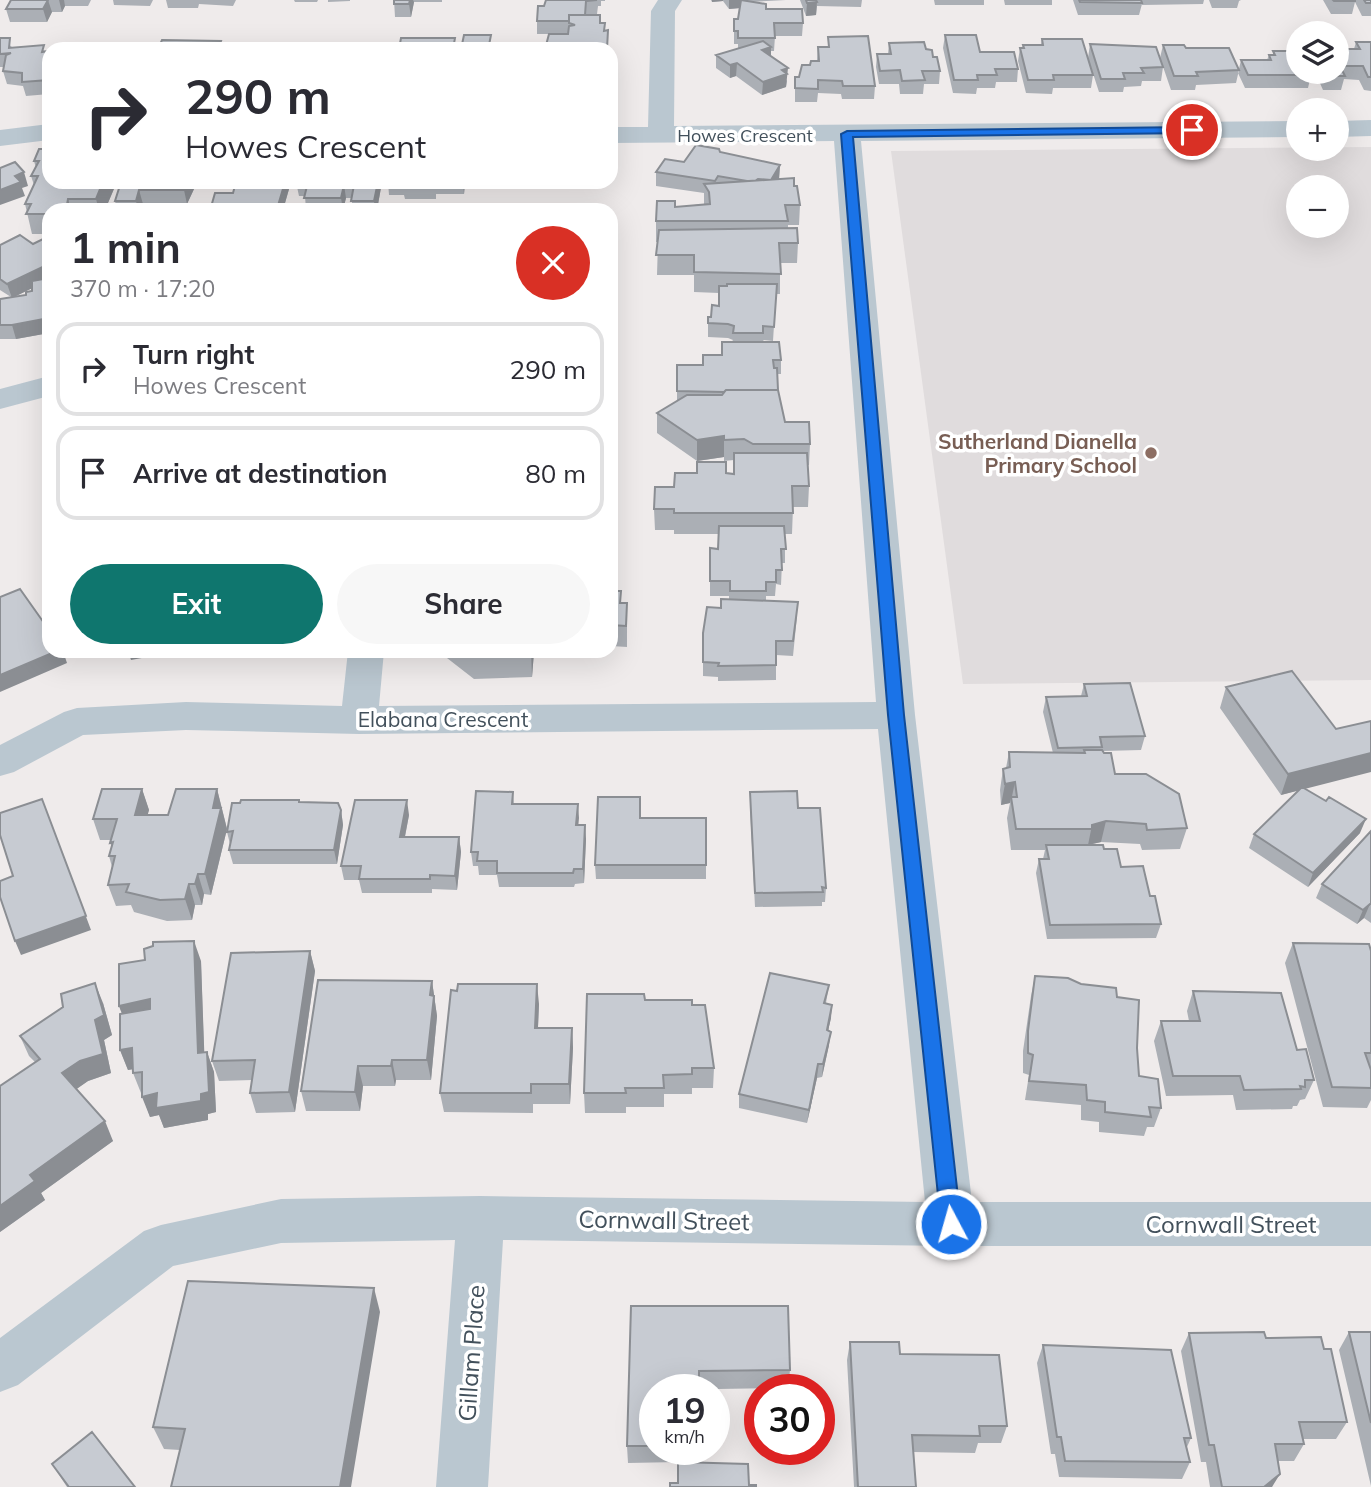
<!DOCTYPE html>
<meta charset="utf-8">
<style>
:root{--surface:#fff;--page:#f7f7f7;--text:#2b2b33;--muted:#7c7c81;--line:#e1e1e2;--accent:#0f766e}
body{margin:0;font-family:Mulish,sans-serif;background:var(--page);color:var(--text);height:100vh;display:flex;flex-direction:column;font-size:26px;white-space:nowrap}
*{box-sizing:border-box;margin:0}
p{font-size:23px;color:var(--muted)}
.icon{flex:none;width:38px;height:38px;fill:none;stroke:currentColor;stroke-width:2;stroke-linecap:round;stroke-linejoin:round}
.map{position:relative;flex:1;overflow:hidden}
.drawer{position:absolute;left:42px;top:203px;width:576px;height:455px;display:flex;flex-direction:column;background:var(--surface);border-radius:21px;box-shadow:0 7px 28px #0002}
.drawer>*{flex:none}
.guide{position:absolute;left:42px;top:42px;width:576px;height:147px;border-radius:21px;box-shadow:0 7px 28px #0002;background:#fff;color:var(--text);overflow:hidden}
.buttons{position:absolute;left:1286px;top:21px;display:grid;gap:14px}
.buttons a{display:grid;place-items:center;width:63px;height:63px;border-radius:50%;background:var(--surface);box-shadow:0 7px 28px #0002;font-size:35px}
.speed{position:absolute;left:639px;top:1374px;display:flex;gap:14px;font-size:35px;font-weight:700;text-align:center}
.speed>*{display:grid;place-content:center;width:91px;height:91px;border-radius:50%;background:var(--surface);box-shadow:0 7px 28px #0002;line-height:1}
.speed small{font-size:18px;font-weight:400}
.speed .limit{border:10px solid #d22;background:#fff;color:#111}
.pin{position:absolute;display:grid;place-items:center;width:60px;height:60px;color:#fff;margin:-30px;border:4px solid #fff;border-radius:50%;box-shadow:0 2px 7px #0007}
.me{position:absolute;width:77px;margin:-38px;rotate:354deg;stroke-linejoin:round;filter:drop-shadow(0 0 5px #0008)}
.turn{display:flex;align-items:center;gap:24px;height:147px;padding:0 28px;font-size:32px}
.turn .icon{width:91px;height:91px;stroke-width:2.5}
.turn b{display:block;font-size:49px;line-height:60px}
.round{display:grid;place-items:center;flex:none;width:74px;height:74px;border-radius:37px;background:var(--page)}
.summary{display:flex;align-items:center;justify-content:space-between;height:119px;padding:0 28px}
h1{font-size:42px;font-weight:700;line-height:52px}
.cta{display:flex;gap:14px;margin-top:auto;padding:14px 28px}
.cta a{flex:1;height:80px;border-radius:42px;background:var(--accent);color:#fff;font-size:28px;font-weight:700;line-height:80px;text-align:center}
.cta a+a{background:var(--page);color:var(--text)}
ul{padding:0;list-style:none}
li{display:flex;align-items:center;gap:21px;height:94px;margin:0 14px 10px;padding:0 14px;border:4px solid var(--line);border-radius:21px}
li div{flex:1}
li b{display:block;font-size:26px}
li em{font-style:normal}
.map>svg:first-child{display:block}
.education{fill:#e0dcdd;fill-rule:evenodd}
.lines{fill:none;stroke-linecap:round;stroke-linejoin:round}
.street{fill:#bac7d0;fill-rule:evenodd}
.wall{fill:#abafb5;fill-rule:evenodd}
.shaded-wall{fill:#8b8e93}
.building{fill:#c7cbd2;stroke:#8b8e93;stroke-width:2}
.route{fill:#1a73e8;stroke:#114b97;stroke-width:2}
.education-dot{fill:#8d6e63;stroke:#fff;stroke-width:2.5}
.labels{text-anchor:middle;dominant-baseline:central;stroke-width:7;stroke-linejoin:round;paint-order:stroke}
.far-street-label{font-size:18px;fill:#42505b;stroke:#fff}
.education-label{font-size:21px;font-weight:bold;fill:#785e54;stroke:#fff;text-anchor:end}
.street-label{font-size:21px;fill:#42505b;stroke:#fff}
.near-street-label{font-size:24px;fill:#42505b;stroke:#fff}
</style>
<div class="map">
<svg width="1371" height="1487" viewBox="0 0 1371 1487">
<rect width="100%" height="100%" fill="#efebeb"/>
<path class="education" d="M1371,147V680L963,684L891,151ZM1298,187H1337V226H1298Z"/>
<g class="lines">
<path class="street" d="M658,0H682L675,11L674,126L1298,121V137L861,141L915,715L972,1202H1371V1246H951L503,1240L488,1487H436L455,1240L281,1243L173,1266L18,1385L0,1392V1338L144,1231L161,1225L281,1199L480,1196L925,1202L878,729L359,734L186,730L83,735L14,772L0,776V745L64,712L77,708L186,702L342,706L348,651H384L379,706L876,702L834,141L611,143V127H648L651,11Z
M1371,120V136L1337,137V121Z
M49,124V140L0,146V130Z
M49,376V396L0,409V389Z"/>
</g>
<path class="wall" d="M11,0H91L88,6H65L62,12H52L47,22H10L6,9Z
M113,0H153L150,6L114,5Z
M166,0H236L233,6L199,4L198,8H168Z
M294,0H318L317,2H295Z
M328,0H350V1L328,2Z
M394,0H442V2H414L411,17H395Z
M546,0H605V1H601V6H598L597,14H586V15L601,23H605V31L568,34H537V21L544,6Z
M711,0H786L751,2L803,23L802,36H775L774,51H771V56L787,81L786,87L762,95L736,76L730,78L716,68V55L738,49V44H734V19H738L740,8L729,9L723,1L712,2Z
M800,0H862L861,7L817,6L816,15L806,16Z
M934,0H984V5H935Z
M1004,0H1052V5H1005Z
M1073,0H1204L1203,4L1142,5V4L1139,15H1078Z
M1209,0H1241L1239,1L1237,8H1212Z
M1323,0H1371V16H1362L1355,2L1352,14H1331Z
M945,35L980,52L1018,69L1017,82H996L995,88H977L976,94L953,93L943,48Z
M828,37L875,86L874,99H842L841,94L818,93L817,102H795V77H799L810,65L817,61L818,47H828Z
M0,38L12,47L49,51V94L26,96L23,86L7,84L3,71L4,67H0Z
M1042,39L1093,75L1091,88H1053L1052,94L1026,93L1018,61L1020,48H1022L1023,45H1041Z
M1356,42H1371V91L1364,90L1359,80L1344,79L1341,90H1323L1315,72H1337L1354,49Z
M889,43L926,49L933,57L940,71L939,84H924L923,94H900L899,84H879L876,67L877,54H888Z
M1090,44L1163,67L1161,81H1142L1141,86L1124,87L1123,92H1099L1088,58Z
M1163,45L1186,48L1239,70L1236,83L1196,85L1195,90H1171L1160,58Z
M1273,51L1311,75L1308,88H1245L1238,73L1241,60H1267L1269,55H1273Z
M49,149V182H116V184L105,210H49V234H32L25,204L34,185L31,176L36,168L34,161Z
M720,152L780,165L779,179L794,186L800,205L799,225H788V228L798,243L797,263H780V294H776L773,341L763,340L781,360V374H777L778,390L785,422L810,444L809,465H808L809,486L808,507H793L792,534H785V563H782L781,585L776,584L775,596H766V600L797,616L793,656L776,655V680L718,681V677L703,676V633L721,608L729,599V596H710V548L718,549V534H674V530H655L654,509L674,487L726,473L733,474L734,460L724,461V457L697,461L657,433V413L677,401V365H703L722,355L733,340L728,338L708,337V317H711L719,306V293L694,292V275H657L658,242H656V221L675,207L704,204V193L656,186V172Z
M121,182L194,189L187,204H143L141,210H117L115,201Z
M228,182H291L283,210H211V207L233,193L234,188H229Z
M296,182H382L377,210H352V198H346L343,210H306L305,196H299Z
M388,182H465L464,194H436V199H405L404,195H389Z
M20,235L33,244L49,236V333L16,339H0V299L11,297L0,290V245ZM32,288V291L26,292V295L14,297Z
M611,591L622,603H627V647L611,646Z
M438,651H536L534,652L532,677L474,679Z
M1084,684L1145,736L1141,750L1103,751L1115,774L1187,828L1180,849L1142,850L1140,844L1101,842L1088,845L1104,849L1150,896L1161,924L1156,938L1047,939L1036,873L1039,859H1043L1045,850H1011L1007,818L1010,803L1001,805L1000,790L1003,769L1006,768L1009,752L1053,753L1043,712L1046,697L1081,696Z
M1226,687L1305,789L1360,833L1308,887L1249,848L1254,834L1299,790L1281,795L1220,708Z
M142,789L149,810L147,815H168L217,789L227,829L211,895L204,894L202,905H195L192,920L167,921L134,912L131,905L116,906L108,885L112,867L109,856L112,847L110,843L111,840H100L93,819Z
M513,792L514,804H578V825L586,839L584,883L575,884L574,887H499L497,875H479L478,866H473L471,852Z
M750,792L798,808L826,888L825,902H822V906L755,907L750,807Z
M300,802L341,810L343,825L337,864H233L229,850L230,844L227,832Z
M409,815L405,837H459L461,852L457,890L432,889V893H362L359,880H344L341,866Z
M641,818H706V879H596L595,865Z
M1371,831V923L1364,918L1357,924L1316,898L1322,884Z
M1293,943L1371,951V1100L1367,1108L1323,1107L1285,963Z
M310,951L315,971L295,1112L256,1113L250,1093L252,1080L219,1081L212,1061Z
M201,961L204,1052H207L214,1072L216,1112L208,1114V1120L164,1128L159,1115L150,1117L142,1093H141L133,1073V1069L128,1070L120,1050L122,1014L119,1006Z
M1035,976L1081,984L1117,997L1137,1048L1139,1076L1161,1108L1154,1127H1147L1144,1136L1099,1132V1122L1081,1120V1105L1025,1100L1029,1075L1023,1073V1051L1031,996Z
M432,981L437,1016L431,1080H396L395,1086H363L360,1111H306L301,1091Z
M829,985L826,1003L831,1018L828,1031L829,1045L822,1077L817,1078L807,1123L739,1108V1094Z
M1193,991L1297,1050L1314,1080L1305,1099L1300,1100L1297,1106H1293L1292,1109L1236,1110L1233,1095L1166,1096L1154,1041L1161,1021H1189L1187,1011Z
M645,1000L692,1005L714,1068L713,1088H692V1094H664V1107H626V1113H585L584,1093Z
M103,1003L112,1035L104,1040L111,1073L88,1081L76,1089L113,1141L41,1193L45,1200L0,1232L35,1062L29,1056L20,1036Z
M539,1004L538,1028H572L573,1048L570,1104H533V1113L444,1112L440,1093Z
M631,1306L790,1370L788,1388L654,1390V1449H699L698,1462L749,1485L678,1483V1462L628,1463L627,1446Z
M380,1312L180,1450L164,1449L153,1427Z
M1349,1332H1371V1486L1339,1350Z
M1189,1333L1266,1338L1324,1349L1347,1422L1336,1439H1302L1304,1444L1294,1461H1278L1272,1487H1210L1206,1462H1201L1181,1351Z
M850,1342L900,1354L1007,1426L1001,1443H978L975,1453L913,1452L916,1487H854L847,1360Z
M1043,1345L1191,1438L1187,1447L1190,1462L1182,1479L1059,1477L1055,1454H1051L1037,1363Z
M52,1464L135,1487H67Z"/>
<path class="shaded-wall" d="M48,0L52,12L47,22L43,9Z
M59,0H64L65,6L62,12Z
M410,0H413L414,2L411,17L409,4Z
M712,0H723V1L712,2Z
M729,0H740V8L729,9Z
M817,2L816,15L806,16L807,3Z
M771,47V60L762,50Z
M737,63L736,76L730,78V65Z
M788,68L786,87L762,95L763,82L782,70Z
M780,165L779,179L770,194L771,180Z
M24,172L28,186L22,188L25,196L0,205V190L15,176Z
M103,182H116V184L105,210H99L96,199Z
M188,182H195L194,189L187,204L184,190Z
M285,182H291L283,210H277Z
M378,182H382L377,210H375L374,201Z
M463,182H465L464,194Z
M344,185L346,198L343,210L341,198Z
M139,190L143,204L141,210H138L136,201Z
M68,199L71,210H66Z
M49,264V280L12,298L7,284Z
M49,318V333L16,339L12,325Z
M724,436V457L697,461V440Z
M57,651H63L67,663L0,692V675Z
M128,651H179L131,660Z
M531,651H536L534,652L532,677Z
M1371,753V772L1281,795L1288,774Z
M1015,782L1011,801V797L1010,803L1001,805L1005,784Z
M142,789L149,810L142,836L135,815Z
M217,789L227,829L211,895L205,874L213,808Z
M42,799L91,930L21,955L15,941Z
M407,800L409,815L402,851L400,837Z
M578,804L579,818L577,839L576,825Z
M341,810L343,825L337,864L334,850Z
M1366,819L1360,833L1308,887L1313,873Z
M1106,821L1101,842L1088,845L1092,825Z
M585,825L586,839L584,883L583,869Z
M459,837L461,852L457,890L455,876Z
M198,874L204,894L202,905L195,884Z
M189,884L195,905L192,920L185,899Z
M1370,904L1364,918L1357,924L1363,910Z
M194,941L201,961L205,1072L198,1053Z
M310,951L315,971L295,1112L289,1092Z
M432,981L437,1016L431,1080L427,1060Z
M95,983L103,1003L112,1035L104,1040L111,1073L88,1081L71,1093L62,1073L95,1020Z
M537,984L539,1004L537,1048L535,1028Z
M150,999L157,1020L127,1026L119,1006Z
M832,1005L831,1018L825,1044L827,1030Z
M572,1028L573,1048L570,1104L569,1084Z
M831,1032L829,1045L822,1077L823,1064Z
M132,1048L140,1068L128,1070L120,1050Z
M207,1052L214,1072L216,1112L208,1114V1120L164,1128L159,1115L150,1117L142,1097L157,1093L201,1094Z
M392,1060L396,1080L395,1086L391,1066Z
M818,1064L817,1078L807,1123L809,1110Z
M358,1066L363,1086L360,1111L355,1092Z
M105,1121L113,1141L41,1193L45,1200L0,1232V1206L30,1175Z
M374,1288L380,1312L351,1487H340Z
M1280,1474L1272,1487H1264Z"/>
<path class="building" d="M11,0H48L43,9H6Z
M394,0H410L409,4H394Z
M546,0H597L586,1L585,15H569V21H537L538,6H544Z
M741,0L766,4V9H802L803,23H774L775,38H738V31H734V19H738Z
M806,0H816L817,2L807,3Z
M1079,0H1141L1142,3L1080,2Z
M1333,0H1355V1H1334Z
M1364,0H1371V3H1366Z
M569,15H600V23H605L604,31L608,30L607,49H545L549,34H568L569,26L575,25L569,23Z
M464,35H491L489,45H525V49H461Z
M945,35H976L980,52H1014L1018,69H995L997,75H977L978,80H954Z
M868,36L875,86H843L842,81L818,80V89L795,88V77H799L802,65H810L811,61H819L818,47H829L828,37Z
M0,38H10L9,48L44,45L42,52L49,51V80L22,82V73L3,71L6,55L11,53L0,54Z
M401,38H455L453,49H399Z
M1042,39H1082L1093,75H1053L1054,80H1028L1020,48H1024L1023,45H1043Z
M162,40L221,41L218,49H158Z
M763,41L771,47L762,50L788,68L782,70L787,74L763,82L737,63L730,65L716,55Z
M924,42L926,49L932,50L933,57H937L940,71H922L925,80L902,81L900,70L880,71L877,54H891L889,43Z
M1356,42H1371V77H1368L1363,66H1340L1345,76H1326L1324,72H1337V49H1360Z
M116,43H146L144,49H113Z
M1090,44L1156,47L1163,67L1141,68L1144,73H1123L1125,79H1101Z
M1163,45H1184L1186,48H1229L1239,70L1196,72L1198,76H1174Z
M1273,51H1298V72H1310L1311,75H1248L1241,60H1271L1269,55H1275Z
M696,145L719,149L720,152L780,165L771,180L758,179L755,181H747L718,176L715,181L656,172L665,159L684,162Z
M39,149H49V182H103L96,199H68L66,210H49V214H26L31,204H25L38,176H31L39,161H34Z
M15,162L24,172L15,176L21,182L0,190V168Z
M794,178V186H797L800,205H785L788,221H656L657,201H675V207L710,204L709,192L704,184Z
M121,182H188L184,190H139L136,201H115Z
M236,182H285L277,209L211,207L215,193H233Z
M308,182H378L374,201H351L354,185H344L341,198H304Z
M404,182H435V185H403Z
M797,228L798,243H779L781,274L694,272V255H656L659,230Z
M20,235L33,244L49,236V264L7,284L0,279V245Z
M49,278V318L12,325H0V299L26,295V292L32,291V281Z
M727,284H777L774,327L763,326V333H733L734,326L728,324L708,323V317H711L712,305L719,306V286H727Z
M722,342H779L781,360H773L774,368H777L778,390H726L724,392L677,391V365H703V355H722Z
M726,390H778L785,422H809L810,444H753L744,439L724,440V436L697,440L657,413L687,395H722Z
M734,453H807L809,486H792L793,513H674V509H654L655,487H674L675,473H697V462H726V473L734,474Z
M719,526H784L786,549H781L782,570H776V582H766V591H730V581H710V548L718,549Z
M20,589L49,630V651H57L0,675V597Z
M611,591H621L620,603H627L626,626L611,625Z
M721,599L798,602L793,641H776V665L718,666L719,663L703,662V633L707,607L721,608Z
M463,651H531L530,656L472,657Z
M1292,671L1336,729L1371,721V753L1288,774L1226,687Z
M1130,683L1145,736L1100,737L1102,747L1058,748L1046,697L1087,696L1084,684Z
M1084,750H1102L1104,753H1111L1115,774H1146L1179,794L1187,828L1147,830L1146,824L1106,821L1092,825V829H1016L1011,797H1017L1015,782L1005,784L1003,769L1010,767L1009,752L1085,753Z
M1302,787L1326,801L1329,797L1366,819L1313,873L1254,834Z
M102,789H142L135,815H168L176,789H217L213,808H221L205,874H198L195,884H189L185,899L160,900L126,892L129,884L108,885L115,856H109L113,842L110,843L117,819H93Z
M476,791L513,792L512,804H578L576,825H585L583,869H574L573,873H497V861H477L478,852H471Z
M797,791L798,808H820L826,888L822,887L823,892L755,893L750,792Z
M598,797H640V818H706V865H595Z
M42,799L86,916L15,941L0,897V881L13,876L0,835V813Z
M241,800H299V802L338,803L341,810L334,850H229L233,831L227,832L232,803H240Z
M355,800H407L400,837H459L455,876L430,875V879H359L361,866H341Z
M1371,831V904H1370L1363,910L1322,884Z
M1046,845H1103L1104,849H1117L1121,867L1143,866L1150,896H1155L1161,924L1050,925L1039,859H1049Z
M194,941L198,1053L207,1052L209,1092L201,1094V1101L156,1108L157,1093L142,1097V1072L133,1073L132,1048L120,1050V1014L150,1009V999L119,1006V964L145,960L144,949L153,946V942Z
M1293,943L1369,944L1371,951V1053H1365L1371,1070V1088L1332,1087Z
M310,951L289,1092L250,1093L255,1060L212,1061L231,953Z
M770,973L829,985L824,1003L832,1005L827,1030L831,1032L823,1064H818L809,1110L739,1094Z
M1035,976L1068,978L1081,984L1116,988L1117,997L1139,1000L1137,1048L1139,1076L1158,1079L1161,1108L1149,1107L1151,1117L1105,1112V1102L1087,1100L1086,1085L1029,1081L1033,1055L1028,1053V1031Z
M318,980L432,981L430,995L434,996L427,1060H392L391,1066H358L355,1092L301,1091Z
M95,983L104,1015L95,1020L103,1054L80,1061L62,1073L105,1121L30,1175L35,1181L0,1206V1086L40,1059L20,1036L63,1007L61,994Z
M458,984H537L535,1028H572L569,1084H531V1093H440L451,990L457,991Z
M1193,991L1281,993L1297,1050L1306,1049L1314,1080H1305V1087L1300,1086L1301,1089L1244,1090L1240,1076H1173L1161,1021H1200Z
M587,994H644L645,1000H692V1005H705L714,1068H692V1074L663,1075L664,1088H625L626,1093H584Z
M188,1281L374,1288L340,1487H171L185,1429L153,1427Z
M631,1306H788L790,1370L699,1371V1390H654V1446H627Z
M1264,1332L1266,1338L1321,1337L1324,1349H1331L1347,1422H1299L1304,1444H1275L1280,1474L1264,1487H1222L1214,1445H1209L1189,1333Z
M1349,1332H1371V1423Z
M850,1342H899L900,1354L999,1355L1007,1426H979L980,1436L912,1435L916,1487H858Z
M1043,1345L1171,1350L1191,1438H1184L1190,1462L1065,1461L1061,1437H1057Z
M92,1432L135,1487H69L52,1464Z
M678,1462L748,1464L749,1485H756V1487H670V1483H678Z"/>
<path class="route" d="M1192,127L1198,130L1196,133L853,137L904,715L961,1224L958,1230L951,1233L944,1230L941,1224L888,715L841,134L847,131Z"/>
<circle class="education-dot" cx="1151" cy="453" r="7"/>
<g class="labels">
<g class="far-street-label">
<text x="745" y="135">Howes Crescent</text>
</g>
<g class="education-label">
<text x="1137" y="441">Sutherland Dianella<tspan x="1137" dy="24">Primary School</tspan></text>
</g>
<g class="street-label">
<text x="443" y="719">Elabana Crescent</text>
</g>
<g class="near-street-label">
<text transform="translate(664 1220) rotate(1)">Cornwall Street</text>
<text x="1231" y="1224">Cornwall Street</text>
<text transform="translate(471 1353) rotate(-86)">Gillam Place</text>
</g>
</g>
</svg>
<div class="buttons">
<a><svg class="icon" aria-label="layers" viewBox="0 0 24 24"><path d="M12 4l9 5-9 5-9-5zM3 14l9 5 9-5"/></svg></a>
<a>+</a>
<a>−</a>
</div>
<div class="speed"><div>19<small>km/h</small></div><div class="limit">30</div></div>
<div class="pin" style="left:1192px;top:130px;background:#d93025"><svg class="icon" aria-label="arrive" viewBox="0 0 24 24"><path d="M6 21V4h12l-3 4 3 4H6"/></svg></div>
<svg class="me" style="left:951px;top:1224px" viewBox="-20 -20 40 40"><circle r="17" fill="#1a73e8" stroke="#fff" stroke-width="3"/><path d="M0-11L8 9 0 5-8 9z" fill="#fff"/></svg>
<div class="guide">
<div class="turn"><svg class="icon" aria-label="right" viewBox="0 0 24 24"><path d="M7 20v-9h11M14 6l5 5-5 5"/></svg><div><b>290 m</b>Howes Crescent</div></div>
</div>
<section class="drawer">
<div class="summary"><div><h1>1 min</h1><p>370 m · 17:20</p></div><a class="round" style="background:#d93025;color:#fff"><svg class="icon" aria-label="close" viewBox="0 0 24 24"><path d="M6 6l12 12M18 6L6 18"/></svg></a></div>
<ul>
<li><svg class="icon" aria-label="right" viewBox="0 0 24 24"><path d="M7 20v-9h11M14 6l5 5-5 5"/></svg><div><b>Turn right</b><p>Howes Crescent</p></div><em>290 m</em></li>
<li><svg class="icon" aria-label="arrive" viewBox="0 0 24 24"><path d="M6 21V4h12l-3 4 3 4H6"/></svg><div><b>Arrive at destination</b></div><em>80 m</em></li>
</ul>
<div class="cta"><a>Exit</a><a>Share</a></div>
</section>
</div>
